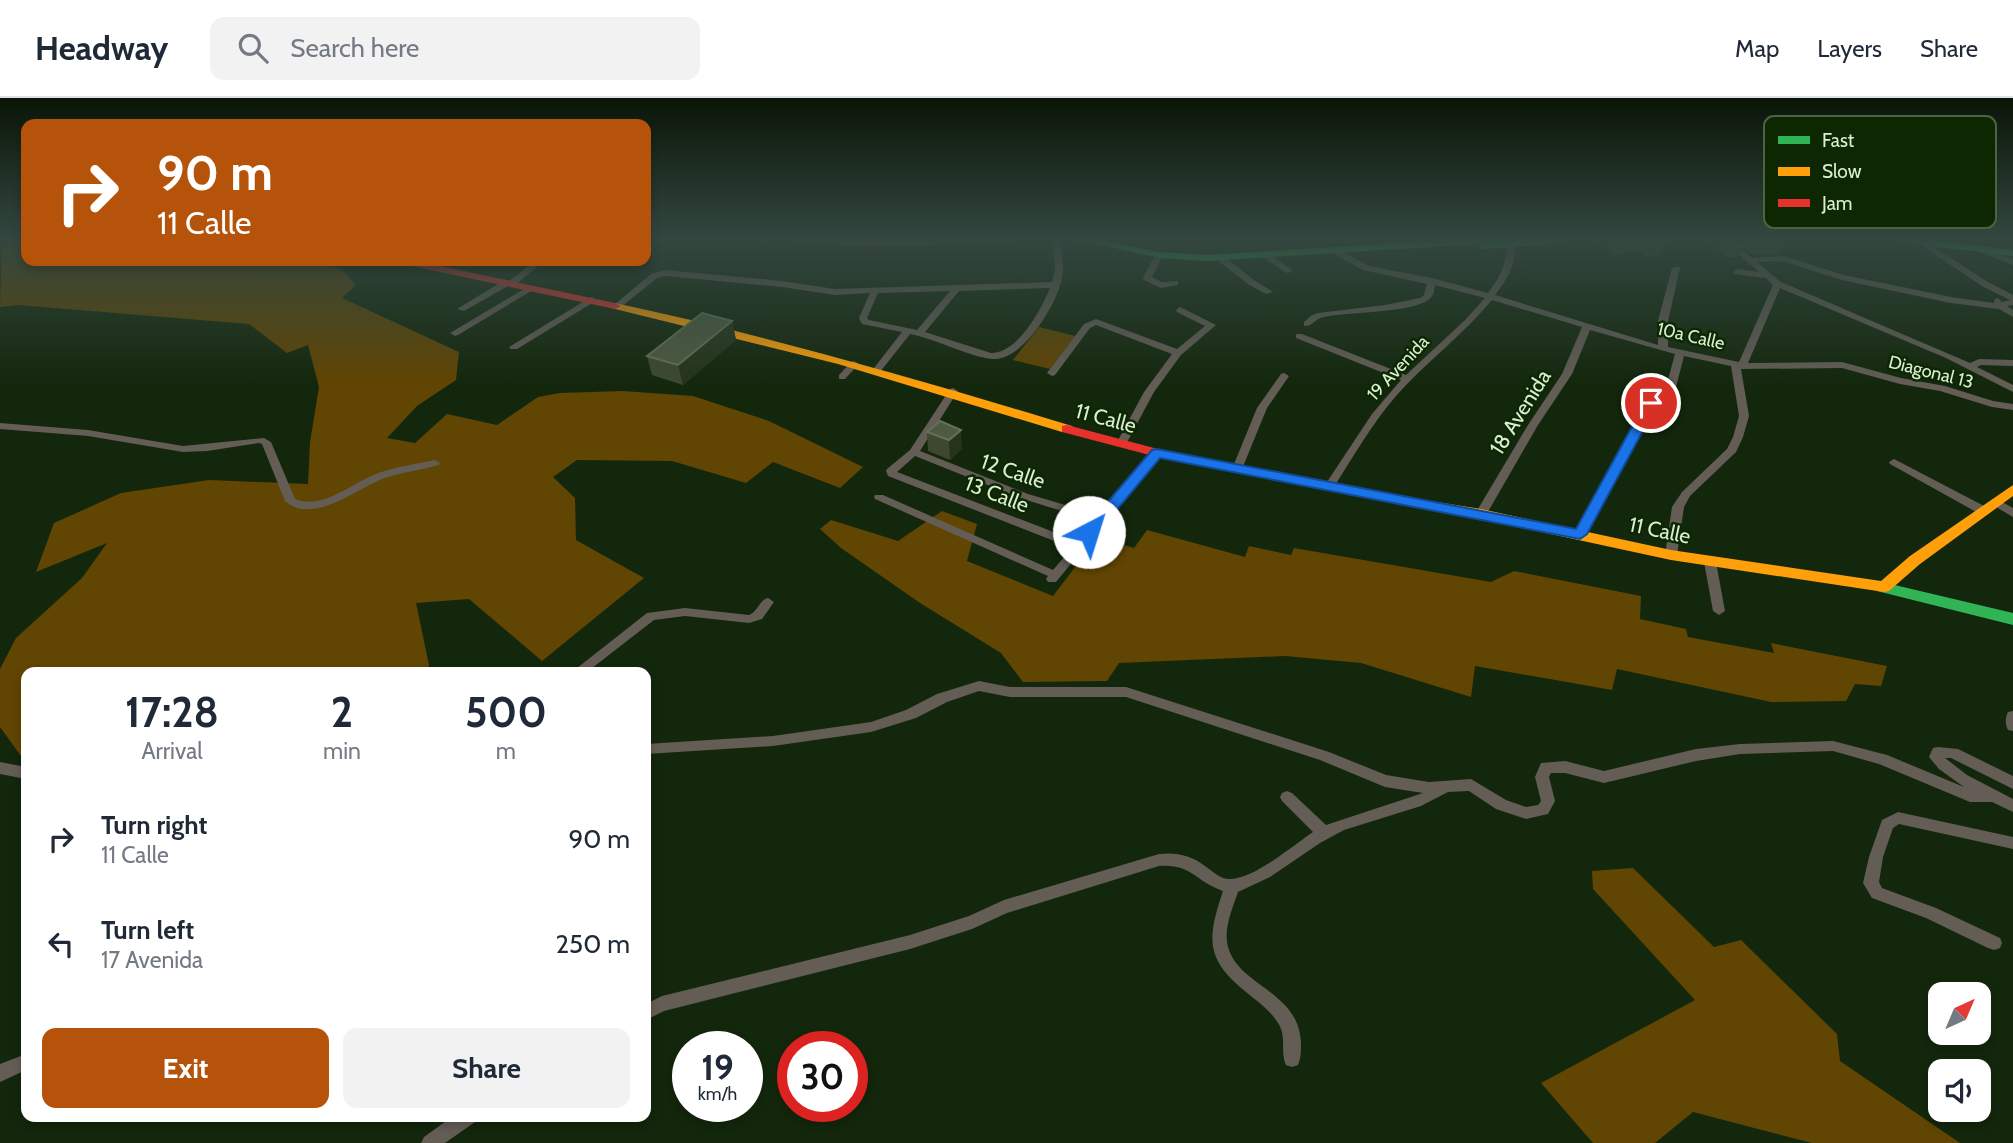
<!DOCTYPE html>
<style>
:root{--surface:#fff;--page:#f2f2f3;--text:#1f2937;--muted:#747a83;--line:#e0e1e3;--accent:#b45309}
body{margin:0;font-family:Cabin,sans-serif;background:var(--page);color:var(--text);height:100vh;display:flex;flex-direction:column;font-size:26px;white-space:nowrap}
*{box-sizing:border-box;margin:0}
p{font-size:23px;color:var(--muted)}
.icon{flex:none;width:38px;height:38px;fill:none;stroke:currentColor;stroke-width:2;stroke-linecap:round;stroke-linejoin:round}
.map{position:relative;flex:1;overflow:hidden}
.drawer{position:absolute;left:21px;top:569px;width:630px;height:455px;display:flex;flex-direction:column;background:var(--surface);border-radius:14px;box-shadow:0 4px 10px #0003}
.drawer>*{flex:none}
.top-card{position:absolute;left:21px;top:21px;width:630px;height:147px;border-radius:14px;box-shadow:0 4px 10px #0003;background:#b45309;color:#fff;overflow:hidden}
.needle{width:46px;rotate:44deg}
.tools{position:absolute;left:1928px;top:884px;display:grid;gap:14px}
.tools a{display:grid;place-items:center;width:63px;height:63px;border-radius:14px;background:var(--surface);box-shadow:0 4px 10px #0003;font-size:35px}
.speed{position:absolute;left:672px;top:933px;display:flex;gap:14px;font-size:35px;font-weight:700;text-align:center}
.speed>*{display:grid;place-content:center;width:91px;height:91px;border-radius:50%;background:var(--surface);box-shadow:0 4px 10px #0003;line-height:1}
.speed small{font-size:18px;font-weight:400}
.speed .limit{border:10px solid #d22;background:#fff;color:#111}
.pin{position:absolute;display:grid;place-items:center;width:60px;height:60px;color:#fff;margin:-30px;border:4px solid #fff;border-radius:50%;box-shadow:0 2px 7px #0007}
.me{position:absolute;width:77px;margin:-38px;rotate:40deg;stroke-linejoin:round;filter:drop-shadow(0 0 5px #0008)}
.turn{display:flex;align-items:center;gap:24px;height:147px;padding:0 21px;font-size:32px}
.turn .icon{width:91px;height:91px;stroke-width:2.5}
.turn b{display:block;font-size:49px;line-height:60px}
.eta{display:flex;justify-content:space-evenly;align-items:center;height:119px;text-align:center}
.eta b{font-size:42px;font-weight:800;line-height:49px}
.cta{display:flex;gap:14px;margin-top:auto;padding:14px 21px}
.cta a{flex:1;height:80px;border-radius:14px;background:var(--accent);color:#fff;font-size:28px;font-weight:800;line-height:80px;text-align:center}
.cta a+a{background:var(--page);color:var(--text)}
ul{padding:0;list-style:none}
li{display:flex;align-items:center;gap:21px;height:105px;padding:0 21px}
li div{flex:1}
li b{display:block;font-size:26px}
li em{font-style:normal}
header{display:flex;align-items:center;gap:42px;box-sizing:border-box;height:98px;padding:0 35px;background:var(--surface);border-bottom:2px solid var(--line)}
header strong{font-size:33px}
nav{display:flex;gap:38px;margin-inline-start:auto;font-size:24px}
.search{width:490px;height:63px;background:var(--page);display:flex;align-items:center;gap:18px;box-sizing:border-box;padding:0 24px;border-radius:14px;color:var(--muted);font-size:26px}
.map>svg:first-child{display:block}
.green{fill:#614502}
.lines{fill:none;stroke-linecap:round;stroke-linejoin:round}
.street{fill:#635d56;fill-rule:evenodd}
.fast{fill:#30b455;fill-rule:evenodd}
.slow{fill:#ff9f0a;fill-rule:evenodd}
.jam{fill:#e5322d;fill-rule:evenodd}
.wall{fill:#3d482f}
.shaded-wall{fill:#25341a}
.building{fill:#4e5a41;stroke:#637158;stroke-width:2}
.route{fill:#1a73e8;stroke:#114b97;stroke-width:2}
.labels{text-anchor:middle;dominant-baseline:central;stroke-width:5;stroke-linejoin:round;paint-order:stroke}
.far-street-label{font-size:18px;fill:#d9eed2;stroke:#0c2702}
.street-label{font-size:21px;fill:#d9eed2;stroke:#0c2702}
.key{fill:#0c2702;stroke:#4a6340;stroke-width:2}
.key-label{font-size:19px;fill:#d9eed2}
</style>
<header>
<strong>Headway</strong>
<div class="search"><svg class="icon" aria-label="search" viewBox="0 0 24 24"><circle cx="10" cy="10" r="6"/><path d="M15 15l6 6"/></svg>Search here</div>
<nav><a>Map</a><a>Layers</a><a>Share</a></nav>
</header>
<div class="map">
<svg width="2013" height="1045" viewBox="0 0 2013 1045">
<rect width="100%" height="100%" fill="#13270c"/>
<path class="green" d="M2,142H26V163H322L342,172L356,187L342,200L459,254L456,282L417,308L387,340L415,345L447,316L497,327L538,299L560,295L623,293L693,298L769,323L863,369L840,390L773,364L746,385L672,363L577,362L553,379L575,400L576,442L644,480L542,563L469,501L416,505L429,567L426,574H26V665L0,629V571L16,540L82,480L107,445L36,474L54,425L121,395L209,382L308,386L310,344L319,289L308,247L287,255L249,226L18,207L0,209Z
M1039,229L1075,238L1050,271L1013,262Z
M942,413L977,426L967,463L1053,498L1098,439L1134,450L1147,432L1245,459L1249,448L1291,457L1294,450L1491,484L1514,473L1641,498L1640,521L1686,531L1688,539L1774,555L1771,545L1887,568L1881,588L1855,586L1846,603L1771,604L1617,571L1612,592L1475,568L1471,599L1361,565L1285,558L1119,565L1107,583L1023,584L1001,555L920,505L841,450L820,431L831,422L898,443Z
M1633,770L1714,849L1741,842L1837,936L1840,963L1960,1045H1812L1693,1014L1655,1045H1593L1541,985L1695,902L1593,791L1592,773Z"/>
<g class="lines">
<path class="street" d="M1053,142H1061C1061,154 1065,168 1062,180C1057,206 1023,263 993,261C969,259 936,241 910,236L880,274H874V270L902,234L862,226L859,220L870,195L835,197L782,189L665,178L657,180L621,209L614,207L651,176L665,172L782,183L835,191L1052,184L1055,172ZM1050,190C1041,212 1018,255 991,255L925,234L959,193ZM950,193L917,232L869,222L867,220L878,195Z
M1507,142H1515C1516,168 1510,177 1495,197L1658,247V223L1672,170L1679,168L1680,170L1668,223V249L1739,264L1773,187L1766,180L1734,176L1733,174L1737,171L1759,174L1722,142H1731L1752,160L1783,158L1844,177L1951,199L1994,205L1995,201L1998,200L2002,204L2010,202L1982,188L1913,142H1923L1988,184L2013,197V207L2007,208L2013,212V219L1999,211L1951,205L1842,182L1782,163L1757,164L1781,184L1970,265L1979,261L2013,262V268L1981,267L1977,269L2013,287V294L1946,260L1780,190L1748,265L1842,264L1901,280L1945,288L1993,303L2013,306V312L1992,309L1940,293L1900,286L1842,270L1741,271L1749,318L1743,339L1736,354L1690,398L1684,409L1677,457L1671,461L1665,457L1672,409L1682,394L1727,351L1733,339L1739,318L1731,268L1684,258L1676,289L1674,291H1668L1666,289L1675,256L1590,232L1572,276L1538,327L1485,419H1477L1475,416L1528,327L1562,276L1582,229L1492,202C1463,237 1426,264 1396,298C1371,327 1352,361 1332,392H1324L1323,390L1372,316L1401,282L1296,240V236H1302L1406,277L1465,222L1485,200L1435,187C1434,193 1434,198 1428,202C1410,215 1347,214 1323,219C1315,221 1313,228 1304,228V224L1312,217L1318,215L1385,207L1420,200L1424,197L1427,186L1363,172L1332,155V151H1338L1369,168L1432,180L1488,195C1502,176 1507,165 1507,142Z
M1981,151H1987L2013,161V167L1981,155Z
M1156,155L1163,157L1152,179L1162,184L1178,183V187L1161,190L1144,182L1143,180Z
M1263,155H1269L1293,173L1286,175L1263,159Z
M1217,158H1223L1254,182L1273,194L1266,196L1248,186L1217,162Z
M535,163H544L514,188H508L464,213L457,211L503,183H509Z
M529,188L536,190L458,237L455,238L450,235Z
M591,199L594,200V204L517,251H511L509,249Z
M1180,209L1216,227L1181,257L1154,294L1125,348H1117L1116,346L1144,294L1172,256L1096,227L1090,230L1055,277L1052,278L1047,275L1084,226L1096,221L1177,251L1205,228L1177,214L1176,212Z
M854,263L859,266L857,268L845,281H839V277L851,264Z
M1284,275L1289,278L1267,310L1242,371L1241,373H1233L1232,371L1257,310L1281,276Z
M953,290L958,293L920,353L1028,396L1099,417L1153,353L1157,352L1162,355L1056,484H1048L1046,481L1048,478L875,401L874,399L875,397H883L1053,472L1072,450L888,378L886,373L887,371L910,352L950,291ZM915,358L1020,400L1094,423L1077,443L897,374Z
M1651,302L1656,305L1586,436L1580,440L1576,439L1574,436L1646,305Z
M0,325L88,332L183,348L264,340L271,344L295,401C323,412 350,386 376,376C395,369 415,366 435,362L440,365L439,367C421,372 403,374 385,380C357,390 313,428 285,403L262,346L259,345L207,353L183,354L88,338L0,331Z
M1894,361L1986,409L1988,412L1986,415H1978L1890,366L1889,364Z
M1995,400L2013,410V419L1991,406L1990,404Z
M1710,460L1716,464L1725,513L1719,517L1713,513L1704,464Z
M768,500L774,504L762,521L749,525L685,518L654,522L587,574H572L647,515L685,510L749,517C758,514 759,502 768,500Z
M979,583L1010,589H1126L1329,654L1386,677L1429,684L1471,681L1506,702L1526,709L1538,707L1541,703L1535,679L1541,665L1565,663L1604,673L1696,651L1740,646L1833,643L1887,657L1964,689L1939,671L1929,659L1933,650L1938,649L1958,651L2013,678V691L1951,660H1945L1967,677L2013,701V714L1992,704H1970L1879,666L1833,653L1740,656L1696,663L1604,685L1565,675H1551L1549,679L1555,703L1548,716L1526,721L1496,711L1469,693L1448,694L1421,708L1344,732L1320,745L1270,779L1238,794C1232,812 1222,833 1229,852C1242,889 1299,894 1301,945C1301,953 1301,960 1298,967L1292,969L1286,967C1280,953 1287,938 1278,925C1270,912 1258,904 1246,894C1205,861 1207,841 1223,793C1194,783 1193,766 1159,768L1007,815L972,831L910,851L664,913L646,922V906L662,898L910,837L969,818L1004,802L1159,756C1176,754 1191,757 1205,768C1211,772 1216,777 1223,780C1247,788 1293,747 1313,734L1282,703L1280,699L1282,695L1287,693L1292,695L1326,727L1423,695L1385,689L1320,662L1126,599H1010L979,593L947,604L916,620L871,634L773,648L646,656V646L773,638L871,624L906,612L937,596Z
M2013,613V633L2008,632C2005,626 2005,620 2008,614Z
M0,664L26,669V681L0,676Z
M1898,714L2013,739V751L1899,726L1893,730L1883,759L1879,784L1882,790L1936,810L2000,840L2002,845L2000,850L1994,852L1988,850L1926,820L1872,800L1863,785L1869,759L1882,722Z
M26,956V972L0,984V966Z
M453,1018H478L475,1024L445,1045H421L424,1039Z"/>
<path class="fast" d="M1077,142H1099L1159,154L1207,157L1444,142H1567L1562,145L1483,151L1479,150V146L1207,163L1159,160Z
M1899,142H1931L2013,152V158L1904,145Z
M1882,484L2013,515V527L1877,493L1874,489L1877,485Z"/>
<path class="slow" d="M615,205C769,238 921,282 1072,328L1074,331L1072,334H1062L838,266L611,210V206Z
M2013,387V398L1920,466L1889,493L1884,494L1671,462L1481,421L1380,403L1373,399L1380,395L1481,411L1671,452L1881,483L1910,458Z"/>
<path class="jam" d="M793,142H1013L1008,145L871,148L798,145Z
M397,163H416L615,205L621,208L615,211L402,166Z
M1067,327L1158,351L1380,395L1387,399L1380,403L1157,359L1062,334V328Z"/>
</g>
<path class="wall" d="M1595,142H1663L1665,144L1660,157L1645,158L1640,153L1613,156Z
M1707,142H1734L1742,149L1737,159H1727Z
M1735,142H1777L1783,146L1778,156L1753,157Z
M732,223L736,242L683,287L652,277L647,258Z
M940,323L962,351L950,362L928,353L927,334Z"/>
<path class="shaded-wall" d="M732,223L736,242L683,287L678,267Z
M961,332L962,351L950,362L949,342Z"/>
<path class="building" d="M1648,142H1663L1665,144L1651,145Z
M1723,142H1734L1742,149L1732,150Z
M1751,142H1777L1783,146L1758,148Z
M702,215L732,223L678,267L647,258Z
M940,323L961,332L949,342L927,334Z"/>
<linearGradient id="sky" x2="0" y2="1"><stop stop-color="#0a1507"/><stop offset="0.49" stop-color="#334740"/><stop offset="1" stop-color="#334740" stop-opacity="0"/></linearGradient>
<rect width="2013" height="288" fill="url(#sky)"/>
<path class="route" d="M1651,301L1658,305L1587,436L1580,441L1160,360L1095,438H1084L1082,434L1152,352L1157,351L1576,431L1645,305Z"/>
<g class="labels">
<g class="far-street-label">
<text transform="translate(1691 238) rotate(13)">10a Calle</text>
<text transform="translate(1398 270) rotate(-47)">19 Avenida</text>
<text transform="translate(1931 274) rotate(14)">Diagonal 13</text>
</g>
<g class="street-label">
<text transform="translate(1520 314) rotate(-58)">18 Avenida</text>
<text transform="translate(1106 320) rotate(15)">11 Calle</text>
<text transform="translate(1013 373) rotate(19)">12 Calle</text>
<text transform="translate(997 396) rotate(21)">13 Calle</text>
<text transform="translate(1660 432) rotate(12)">11 Calle</text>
</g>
</g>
<rect x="1764" y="18" width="232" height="112" rx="10" class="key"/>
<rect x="1778" y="38" width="32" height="8" fill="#30b455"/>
<rect x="1778" y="69" width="32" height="9" fill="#ff9f0a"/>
<rect x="1778" y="101" width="32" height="8" fill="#e5322d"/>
<g class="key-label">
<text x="1822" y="49">Fast</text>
<text x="1822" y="80">Slow</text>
<text x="1822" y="112">Jam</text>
</g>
</svg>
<div class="tools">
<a><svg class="needle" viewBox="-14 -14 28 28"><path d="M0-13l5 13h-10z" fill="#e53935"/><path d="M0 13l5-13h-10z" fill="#747a83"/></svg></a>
<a><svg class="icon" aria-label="sound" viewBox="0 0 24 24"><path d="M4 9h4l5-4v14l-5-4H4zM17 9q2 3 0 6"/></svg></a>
</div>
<div class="speed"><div>19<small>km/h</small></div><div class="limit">30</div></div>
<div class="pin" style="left:1651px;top:305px;background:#d93025"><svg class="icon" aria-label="arrive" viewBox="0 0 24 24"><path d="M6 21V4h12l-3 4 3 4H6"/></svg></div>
<svg class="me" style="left:1089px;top:434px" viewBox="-20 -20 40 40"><circle r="19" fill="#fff"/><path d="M0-13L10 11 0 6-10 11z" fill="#1a73e8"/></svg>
<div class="top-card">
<div class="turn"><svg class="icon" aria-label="right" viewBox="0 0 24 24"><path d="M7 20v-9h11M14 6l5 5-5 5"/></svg><div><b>90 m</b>11 Calle</div></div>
</div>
<section class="drawer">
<div class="eta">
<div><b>17:28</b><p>Arrival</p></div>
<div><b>2</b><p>min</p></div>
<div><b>500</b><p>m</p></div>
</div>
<ul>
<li><svg class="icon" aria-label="right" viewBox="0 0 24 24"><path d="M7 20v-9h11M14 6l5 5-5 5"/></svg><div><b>Turn right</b><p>11 Calle</p></div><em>90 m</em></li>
<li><svg class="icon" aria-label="left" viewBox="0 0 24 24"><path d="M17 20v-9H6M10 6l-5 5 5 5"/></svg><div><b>Turn left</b><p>17 Avenida</p></div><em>250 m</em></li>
</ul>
<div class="cta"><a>Exit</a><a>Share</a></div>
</section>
</div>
